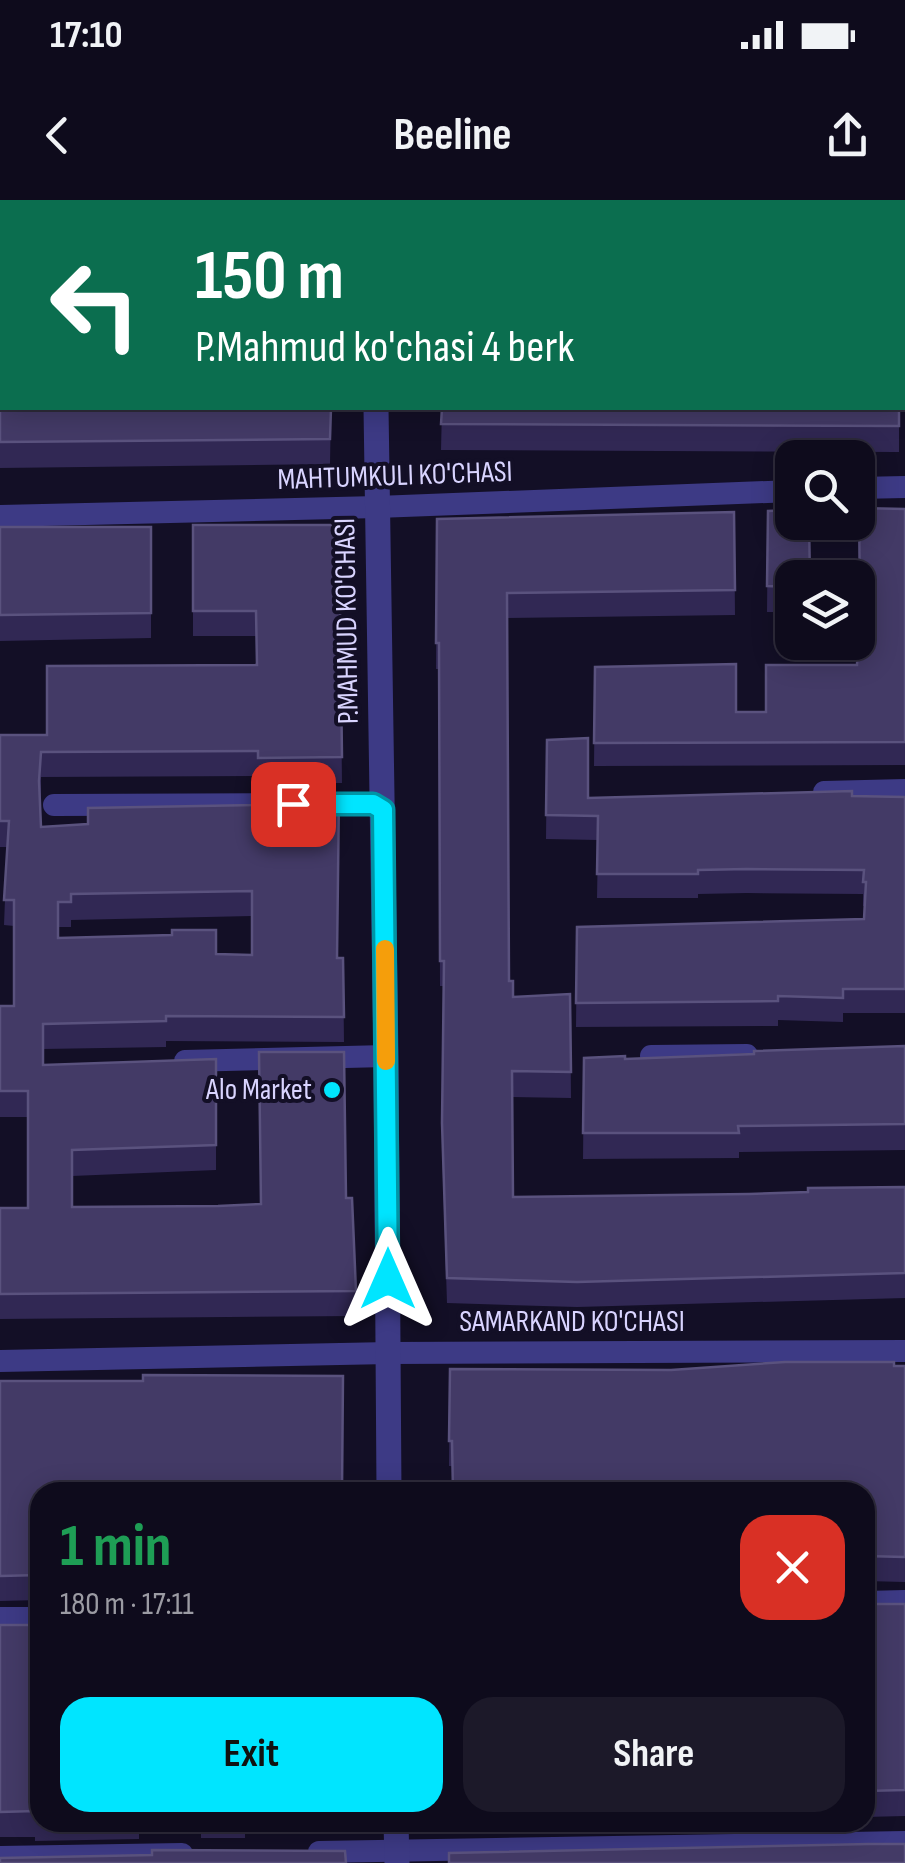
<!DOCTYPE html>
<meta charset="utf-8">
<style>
:root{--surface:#0e0b1c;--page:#1c1929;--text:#f1f3f6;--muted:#9b9ba3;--line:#2e2b3b;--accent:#00e5ff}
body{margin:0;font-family:"Sofia Sans Condensed",sans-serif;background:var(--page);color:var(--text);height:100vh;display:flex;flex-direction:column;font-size:38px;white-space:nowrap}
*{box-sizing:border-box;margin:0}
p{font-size:32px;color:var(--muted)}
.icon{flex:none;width:55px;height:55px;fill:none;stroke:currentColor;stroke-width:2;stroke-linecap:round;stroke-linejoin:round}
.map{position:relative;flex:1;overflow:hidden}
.panel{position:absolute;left:30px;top:1282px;width:845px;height:350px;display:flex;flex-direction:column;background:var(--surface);border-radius:30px;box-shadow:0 5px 25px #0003,0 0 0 2px var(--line)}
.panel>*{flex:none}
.banner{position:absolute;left:0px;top:0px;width:905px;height:210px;box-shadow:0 5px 25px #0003,0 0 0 2px var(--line);background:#0b6e4f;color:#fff;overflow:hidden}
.controls{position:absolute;left:775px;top:240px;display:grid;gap:20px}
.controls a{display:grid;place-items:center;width:100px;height:100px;border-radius:20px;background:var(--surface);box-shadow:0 5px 25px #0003,0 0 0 2px var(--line);font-size:50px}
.pin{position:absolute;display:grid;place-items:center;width:85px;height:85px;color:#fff;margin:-42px;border-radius:20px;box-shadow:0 5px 15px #0006}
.me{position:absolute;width:110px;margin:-55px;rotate:0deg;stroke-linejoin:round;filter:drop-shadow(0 0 8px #0008)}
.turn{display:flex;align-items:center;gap:35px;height:210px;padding:0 30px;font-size:45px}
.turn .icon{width:130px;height:130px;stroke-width:2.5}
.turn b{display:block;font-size:70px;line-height:85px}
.round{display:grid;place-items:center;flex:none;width:105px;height:105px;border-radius:30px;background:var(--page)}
.head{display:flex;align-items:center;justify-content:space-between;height:170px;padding:0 30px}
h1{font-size:60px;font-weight:700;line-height:75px;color:#1e9e55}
.cta{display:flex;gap:20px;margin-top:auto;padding:20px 30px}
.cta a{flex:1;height:115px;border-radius:30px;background:var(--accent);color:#111;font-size:40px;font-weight:700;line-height:115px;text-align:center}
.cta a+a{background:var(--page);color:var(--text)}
.status{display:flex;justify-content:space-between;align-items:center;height:70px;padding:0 50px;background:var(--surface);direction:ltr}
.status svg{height:28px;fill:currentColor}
header{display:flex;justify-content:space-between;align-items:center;height:130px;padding:0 30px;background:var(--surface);font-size:45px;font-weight:700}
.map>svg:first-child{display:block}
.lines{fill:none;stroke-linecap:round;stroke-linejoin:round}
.minor{stroke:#3d3a85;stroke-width:22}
.tertiary{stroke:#3d3a85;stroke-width:25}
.wall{fill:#312854;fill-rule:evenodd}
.building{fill:#433a66;stroke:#5a527e;stroke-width:2.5;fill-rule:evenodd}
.route-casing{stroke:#0095a6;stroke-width:25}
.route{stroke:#00e5ff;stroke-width:18}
.slow{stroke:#f59e0b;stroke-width:18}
.poi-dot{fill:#00e5ff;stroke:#130f26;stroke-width:4}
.labels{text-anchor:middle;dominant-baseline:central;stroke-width:8;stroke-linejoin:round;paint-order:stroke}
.street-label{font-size:30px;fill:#d9d4ff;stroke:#130f26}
.poi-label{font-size:30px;fill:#d9d4ff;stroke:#130f26;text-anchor:end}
</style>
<div class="status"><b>17:10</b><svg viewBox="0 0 49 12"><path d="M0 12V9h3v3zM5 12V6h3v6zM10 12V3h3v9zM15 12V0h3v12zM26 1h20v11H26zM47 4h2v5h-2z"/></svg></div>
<header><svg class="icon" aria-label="back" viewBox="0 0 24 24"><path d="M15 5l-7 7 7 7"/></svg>Beeline<svg class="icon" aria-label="share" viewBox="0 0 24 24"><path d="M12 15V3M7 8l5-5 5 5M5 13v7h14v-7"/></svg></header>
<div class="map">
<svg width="905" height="1663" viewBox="0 0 905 1663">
<rect width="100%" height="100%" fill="#130f26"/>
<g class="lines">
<path class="minor" d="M902,14H905
M858,288L905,287
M0,316L377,307L792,291
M824,592L905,590
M54,605L373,604L383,609
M651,856L747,855
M185,861L386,856
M0,1161L389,1153L905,1151
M865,1402L905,1401
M0,1418H40
M319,1652L905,1642
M0,1657L182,1654"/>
<path class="tertiary" d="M374,0V2
M376,208L386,856L389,1292
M396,1622L397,1663"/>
</g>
<path class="wall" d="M0,0L2,2V95H0Z
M445,0H616V2H445Z
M0,166L331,208L330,264L0,268Z
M442,208H899V252L441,250Z
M905,309V565L594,566L595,467L736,512H766L857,465Z
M768,311L792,378V412H767Z
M734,312L735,415L507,418L509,781L513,797L570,794L571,898L512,897L513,997L749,994L905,987V1098L577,1107L447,1103L442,948L444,786H440L439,469H436L437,319Z
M193,325H339L342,583H258V576L41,577V627L88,624L255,605L337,758H343L344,842L166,841V847L43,849V865L216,859V970L72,976V1007L218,1006L346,998L356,1091V1116L0,1119V1008H28V917H0V806H14V726L4,725L7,647H0V535H47L256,465V436H193ZM252,716V755L216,754L58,738V727H71V720Z
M0,327H151V438L0,441Z
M547,540L588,598L852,596L905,597V813H843V822L778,820V826L576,827L577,727L864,719L865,706H863V694L747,693L698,694V698H597L598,640L546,639Z
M905,846V950L739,952V958L583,959L584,858L625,859Z
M905,1166V1382L865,1381V1292L449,1266L450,1169L671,1170Z
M343,1176L40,1292V1400L0,1401V1181H143Z
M865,1404H905V1616L865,1617Z
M40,1422V1622H348V1625L245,1626V1638H201V1633L139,1634V1639L35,1641V1637H0V1425H35Z
M548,1622H838V1624L655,1626V1631L548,1633Z"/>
<path class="building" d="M0,0H333V2H2V70H0Z
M445,0H506V2H445Z
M0,166H2V208H331L330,239L0,242Z
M442,208H899V226L441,224Z
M859,308L905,309V542L594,543L595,467L736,464V512H766V465H857L860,403Z
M792,310V322H809L810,378H792V387L767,386L768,311Z
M734,312L735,390L507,393L509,781H513V797L570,794L571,872L512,871L513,997L749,994L808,992V988L905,987V1073L577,1082L447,1078L442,923L444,761H440L439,443H436L437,319Z
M193,325H339L342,557L258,558V551L41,552L39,581L41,627L88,624V608L255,605V594H339L337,758H343L344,817L166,816V821L43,824V865L216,859V945L72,950V1007L218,1006L261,1004L259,852H344L346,998H352L356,1091L0,1094V1008H28V891H0V806H14V700H4L9,621H0V535H47V466L257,465L256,411H193ZM252,691V755L216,754V730H172V735L58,738V702H71V694Z
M0,327H151V413L0,415Z
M588,538V598L852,591V596L905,597V789H843V798L778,796V801L576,803L577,727L864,719L866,682H863L864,670L747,669L698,670V674H597L598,616L546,615L547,540Z
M905,846V924L738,926L739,933H583L584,858L625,856V859L754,854V851Z
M785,1162H894V1166H905V1357L865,1356V1292H453L452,1241H449L450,1169L671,1170Z
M143,1175L343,1176L342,1292H40V1375L0,1376V1181H143Z
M865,1404H905V1590L865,1591Z
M35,1422H40V1616H35V1611L0,1612V1425H35Z
M869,1644H905V1663H449V1653Z
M152,1650L345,1651L346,1663H0V1658L152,1655Z"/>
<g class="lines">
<g class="route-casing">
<path id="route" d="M293,604H373L383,610L388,1079"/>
</g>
<use href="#route" class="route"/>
<path class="slow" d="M385,749L386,861"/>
</g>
<circle class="poi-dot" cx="332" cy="890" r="10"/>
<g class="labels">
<g class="street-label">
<text transform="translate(395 276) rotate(-2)">MAHTUMKULI KO'CHASI</text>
<text transform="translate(347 421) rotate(-91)">P.MAHMUD KO'CHASI</text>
<text x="572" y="1122">SAMARKAND KO'CHASI</text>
</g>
<g class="poi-label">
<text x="312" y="890">Alo Market</text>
</g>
</g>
</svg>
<div class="controls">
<a><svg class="icon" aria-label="search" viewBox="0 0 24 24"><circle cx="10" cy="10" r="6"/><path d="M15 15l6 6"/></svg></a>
<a><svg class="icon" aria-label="layers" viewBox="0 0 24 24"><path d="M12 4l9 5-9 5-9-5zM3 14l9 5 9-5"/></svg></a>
</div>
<div class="pin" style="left:293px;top:604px;background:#d93025"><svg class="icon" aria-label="arrive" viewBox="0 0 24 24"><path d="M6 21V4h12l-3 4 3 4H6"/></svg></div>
<svg class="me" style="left:388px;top:1079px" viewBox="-20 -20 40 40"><path d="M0-17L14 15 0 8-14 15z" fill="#00e5ff" stroke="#fff" stroke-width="4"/></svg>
<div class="banner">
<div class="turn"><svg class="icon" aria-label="left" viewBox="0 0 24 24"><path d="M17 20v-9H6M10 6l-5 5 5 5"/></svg><div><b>150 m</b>P.Mahmud ko'chasi 4 berk</div></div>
</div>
<section class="panel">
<div class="head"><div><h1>1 min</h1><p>180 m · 17:11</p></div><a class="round" style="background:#d93025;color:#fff"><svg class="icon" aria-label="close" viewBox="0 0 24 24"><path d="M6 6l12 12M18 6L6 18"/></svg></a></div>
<div class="cta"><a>Exit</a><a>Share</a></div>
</section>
</div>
